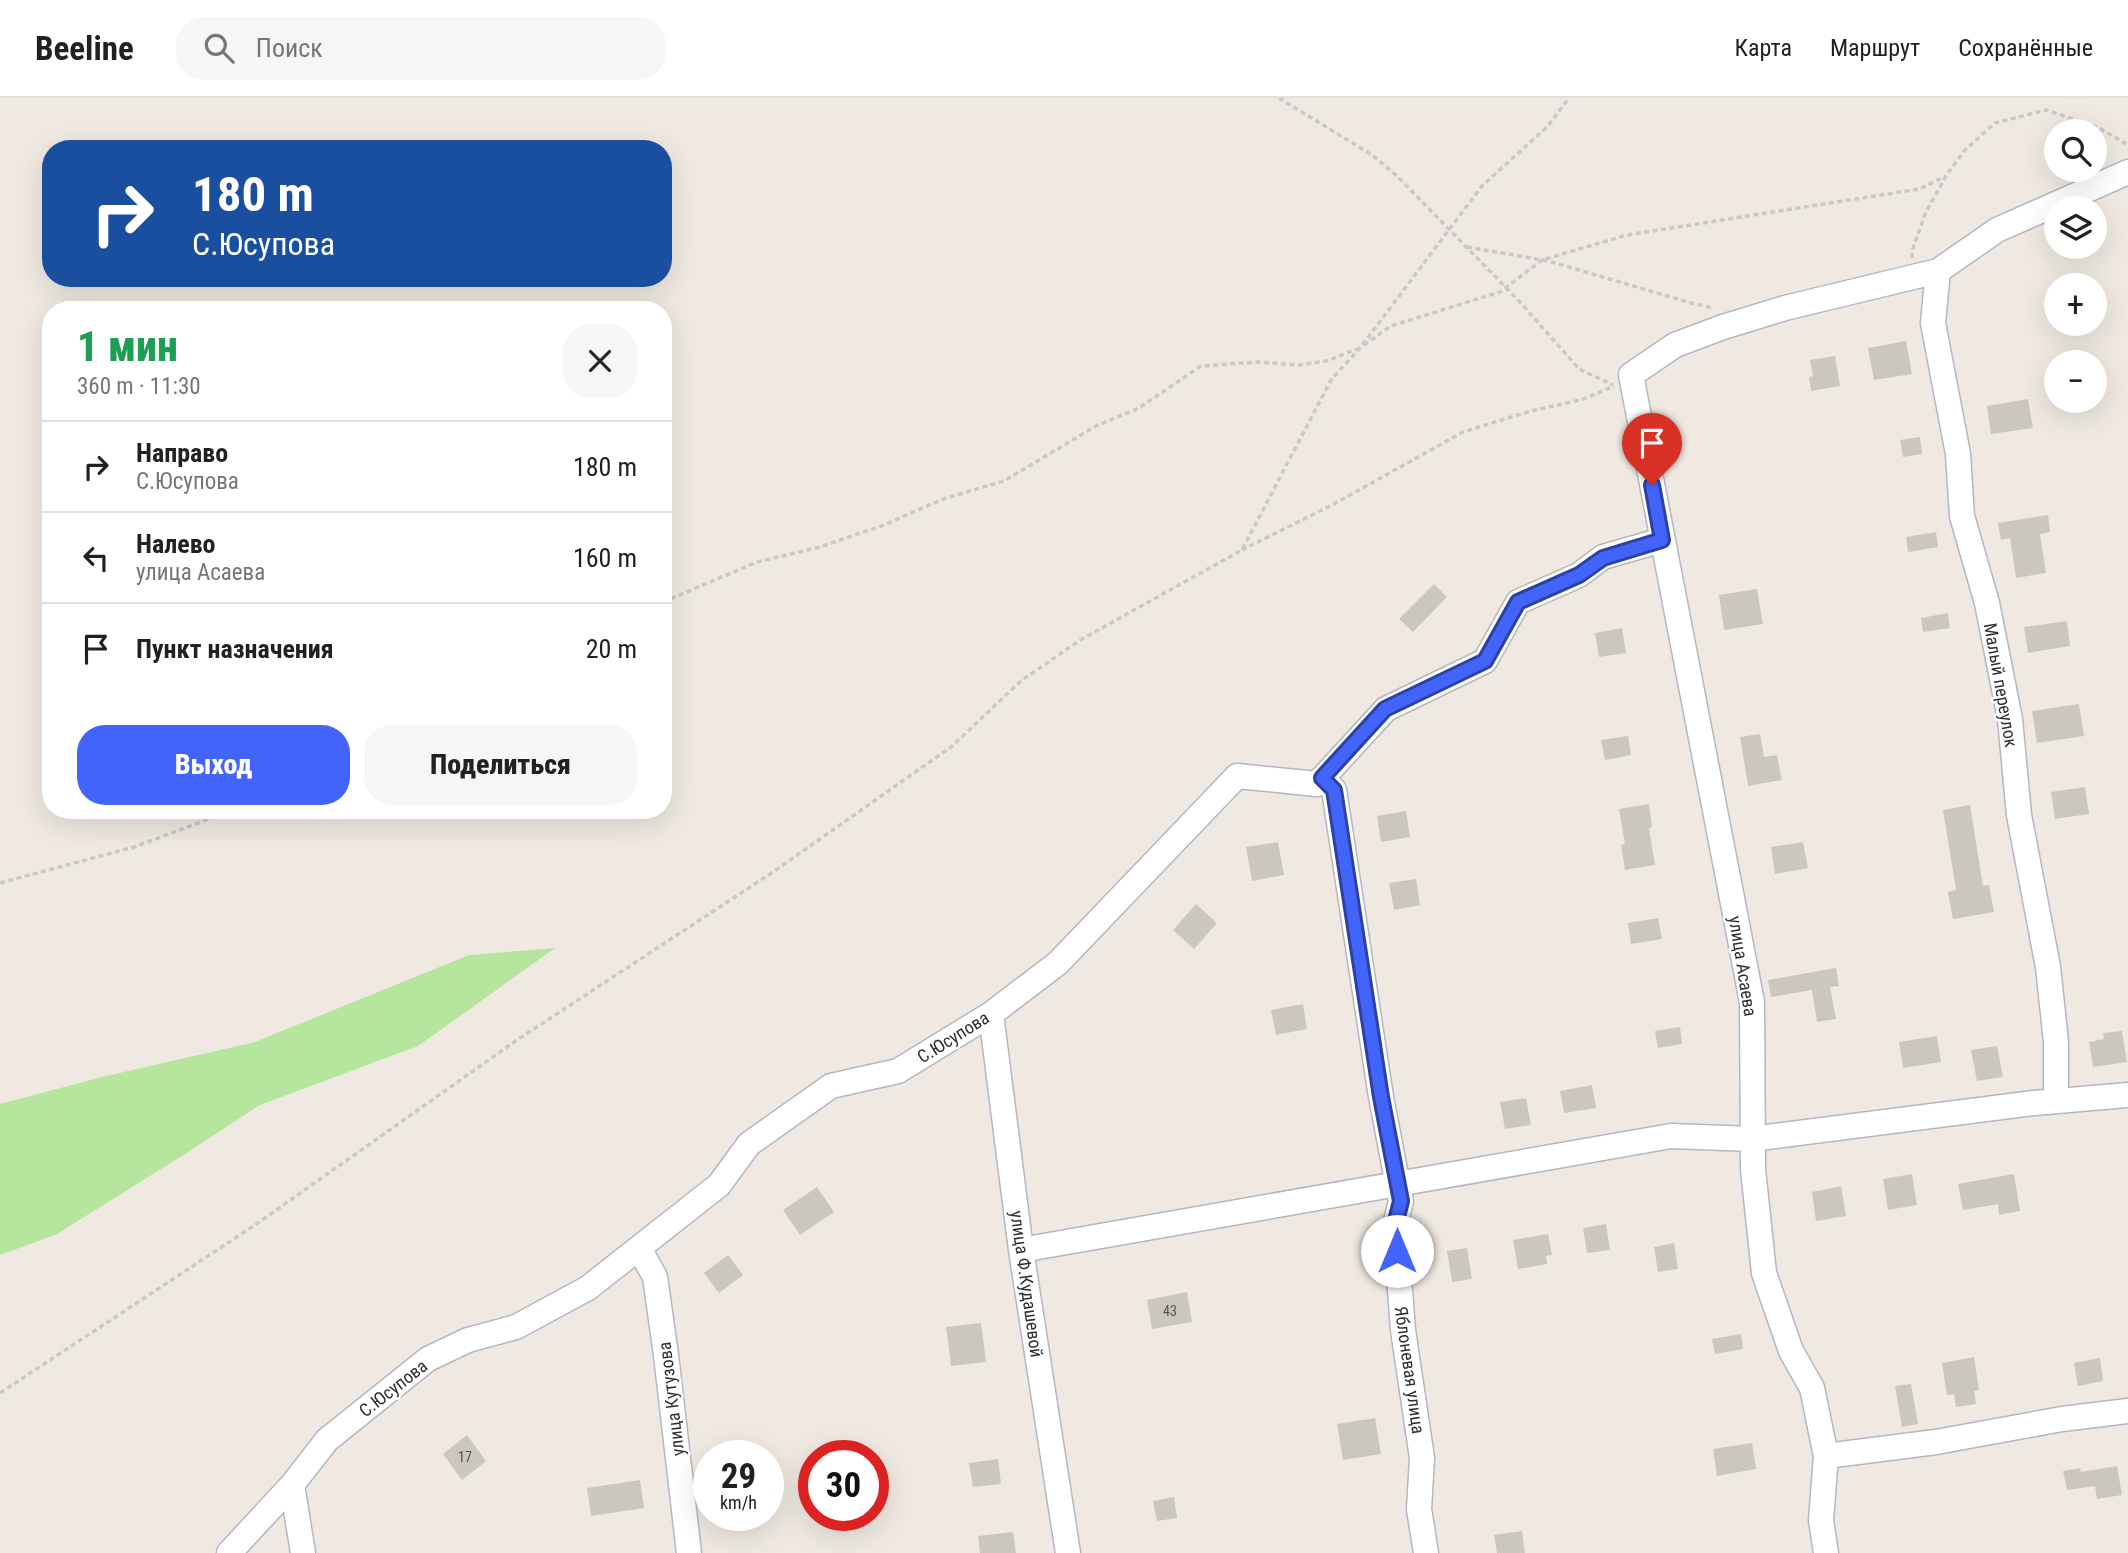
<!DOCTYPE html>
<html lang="ru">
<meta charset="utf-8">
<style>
:root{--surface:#fff;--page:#f6f6f6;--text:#202124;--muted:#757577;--line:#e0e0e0;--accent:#4264fb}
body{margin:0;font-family:"Roboto Condensed",sans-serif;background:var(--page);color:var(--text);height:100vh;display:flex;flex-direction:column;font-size:26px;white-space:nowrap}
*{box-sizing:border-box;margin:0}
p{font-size:23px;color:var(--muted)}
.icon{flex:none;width:38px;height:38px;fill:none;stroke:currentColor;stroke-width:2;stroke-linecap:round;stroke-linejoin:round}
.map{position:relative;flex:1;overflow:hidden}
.panel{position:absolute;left:42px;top:203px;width:630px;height:518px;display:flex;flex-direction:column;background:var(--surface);border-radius:28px;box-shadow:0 7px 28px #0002}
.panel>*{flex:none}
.guide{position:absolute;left:42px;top:42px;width:630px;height:147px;border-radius:28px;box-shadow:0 7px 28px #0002;background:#1a4fa0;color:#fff;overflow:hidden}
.controls{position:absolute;left:2044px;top:21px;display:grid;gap:14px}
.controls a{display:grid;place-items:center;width:63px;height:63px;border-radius:50%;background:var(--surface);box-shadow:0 7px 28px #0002;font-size:35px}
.speed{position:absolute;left:693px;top:1342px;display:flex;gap:14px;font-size:35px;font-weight:700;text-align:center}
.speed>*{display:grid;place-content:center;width:91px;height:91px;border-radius:50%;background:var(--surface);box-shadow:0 7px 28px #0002;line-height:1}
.speed small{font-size:18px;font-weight:400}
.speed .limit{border:10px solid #d22;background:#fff;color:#111}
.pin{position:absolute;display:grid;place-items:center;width:60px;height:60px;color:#fff;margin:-72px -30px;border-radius:50% 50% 50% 0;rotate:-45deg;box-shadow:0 0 7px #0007}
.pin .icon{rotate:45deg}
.me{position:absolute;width:77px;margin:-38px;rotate:0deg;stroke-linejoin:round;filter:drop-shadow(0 0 5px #0008)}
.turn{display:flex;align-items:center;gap:24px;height:147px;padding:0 35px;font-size:32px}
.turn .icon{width:91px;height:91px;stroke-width:2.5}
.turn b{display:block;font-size:49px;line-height:60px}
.round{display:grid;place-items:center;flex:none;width:74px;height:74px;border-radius:28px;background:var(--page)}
.headline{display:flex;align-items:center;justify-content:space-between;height:119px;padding:0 35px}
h1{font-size:42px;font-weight:800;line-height:52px;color:#1e9e55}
.cta{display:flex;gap:14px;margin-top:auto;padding:14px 35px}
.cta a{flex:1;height:80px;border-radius:28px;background:var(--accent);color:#fff;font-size:28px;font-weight:800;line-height:80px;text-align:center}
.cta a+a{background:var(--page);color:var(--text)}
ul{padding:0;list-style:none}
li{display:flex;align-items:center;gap:21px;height:91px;padding:0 35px;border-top:2px solid var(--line)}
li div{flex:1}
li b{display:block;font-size:26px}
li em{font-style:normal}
header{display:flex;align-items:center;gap:42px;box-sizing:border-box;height:98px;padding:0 35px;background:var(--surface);border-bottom:2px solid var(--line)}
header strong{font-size:33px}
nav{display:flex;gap:38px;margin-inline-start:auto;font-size:24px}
.search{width:490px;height:63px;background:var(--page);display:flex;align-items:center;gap:18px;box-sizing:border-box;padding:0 24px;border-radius:28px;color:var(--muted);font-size:26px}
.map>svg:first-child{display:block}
.green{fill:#b6e59e}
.building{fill:#cbc7bf}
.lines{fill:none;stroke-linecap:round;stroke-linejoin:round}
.minor-casing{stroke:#b4b7c1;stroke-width:27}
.path{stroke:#c9c9c9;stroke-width:3.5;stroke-dasharray:5 3.5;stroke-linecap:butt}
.minor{stroke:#fff;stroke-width:24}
.route-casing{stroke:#2b41a3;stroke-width:18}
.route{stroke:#4264fb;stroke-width:12}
.labels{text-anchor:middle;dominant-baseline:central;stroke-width:5;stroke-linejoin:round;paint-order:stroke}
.number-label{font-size:14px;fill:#555452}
.street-label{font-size:18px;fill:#2e2e2e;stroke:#fff}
</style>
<header>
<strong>Beeline</strong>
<div class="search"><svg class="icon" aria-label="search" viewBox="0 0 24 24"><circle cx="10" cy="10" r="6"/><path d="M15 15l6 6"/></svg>Поиск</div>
<nav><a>Карта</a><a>Маршрут</a><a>Сохранённые</a></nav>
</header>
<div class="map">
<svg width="2128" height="1455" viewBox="0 0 2128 1455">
<rect width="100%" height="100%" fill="#efe9e1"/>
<path class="green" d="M555,850L418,948L260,1007L185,1056L57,1136L0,1157V1006L102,979L255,944L469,857Z"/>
<path class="building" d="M1906,243L1912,276L1874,282L1868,250Z
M1835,258L1840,288L1811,293L1809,279L1813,278L1810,262Z
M2028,301L2033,330L1991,336L1987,308Z
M1920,339L1922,356L1903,359L1900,342Z
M2048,417L2050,434L2040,436L2046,475L2016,480L2010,440L2001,442L1998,425Z
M1936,434L1938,449L1908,454L1906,439Z
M1434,486L1447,499L1413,534L1399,521Z
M1757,491L1763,526L1724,532L1719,497Z
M1948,515L1950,530L1923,534L1921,520Z
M2067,523L2070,548L2028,555L2024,529Z
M1622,530L1626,555L1599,559L1595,535Z
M2079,606L2084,638L2037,645L2032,613Z
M1760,636L1764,659L1777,657L1782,682L1748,688L1740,639Z
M1628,638L1631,657L1605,662L1601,642Z
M2085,689L2089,716L2055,721L2051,694Z
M1649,706L1652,729L1649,730L1655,767L1625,772L1621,747L1625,746L1619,711Z
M1970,707L1983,788L1989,787L1994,814L1953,821L1948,794L1956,792L1943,712Z
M1406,713L1410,739L1381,744L1377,718Z
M1278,744L1284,777L1252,783L1246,749Z
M1803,744L1808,770L1775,776L1771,749Z
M1416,781L1420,807L1394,812L1389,785Z
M1196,806L1217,825L1194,851L1173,832Z
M1658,820L1662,841L1631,846L1628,825Z
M1836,870L1839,888L1830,889L1836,921L1817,924L1812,892L1771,899L1768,882Z
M1303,906L1307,931L1276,937L1271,912Z
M1680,929L1682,946L1658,950L1655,933Z
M2122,933L2127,964L2093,969L2089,944L2104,941L2103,935Z
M1937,938L1941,964L1903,970L1899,944Z
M1997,948L2003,979L1977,983L1971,952Z
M1592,987L1596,1010L1564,1015L1560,993Z
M1526,1000L1531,1027L1505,1031L1500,1004Z
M1912,1076L1917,1107L1888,1112L1883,1081Z
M2014,1076L2020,1113L1999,1117L1998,1106L1963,1112L1958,1086Z
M1841,1088L1846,1118L1816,1123L1812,1094Z
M817,1089L834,1114L800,1137L783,1112Z
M1606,1126L1610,1152L1587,1155L1583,1130Z
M1548,1136L1552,1157L1546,1158L1547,1166L1518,1171L1513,1142Z
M1674,1145L1678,1171L1658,1174L1654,1149Z
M1467,1150L1472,1181L1452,1184L1447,1153Z
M728,1157L743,1177L719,1195L704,1175Z
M1187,1194L1192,1224L1152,1231L1147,1202Z
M981,1225L986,1264L951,1268L946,1229Z
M1741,1236L1743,1251L1715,1256L1712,1241Z
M1974,1259L1979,1292L1974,1293L1976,1306L1956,1309L1954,1296L1947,1297L1942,1265Z
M2100,1260L2103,1283L2078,1288L2074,1265Z
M1911,1286L1918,1326L1902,1329L1895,1288Z
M1375,1320L1381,1356L1343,1362L1337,1326Z
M467,1337L486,1363L462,1382L443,1356Z
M1752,1345L1756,1371L1717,1378L1713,1351Z
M998,1361L1001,1386L973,1389L969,1365Z
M2117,1368L2122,1397L2097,1401L2095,1388L2067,1392L2063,1373L2080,1370L2081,1374Z
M640,1382L644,1410L591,1418L587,1390Z
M1174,1399L1177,1420L1157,1423L1153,1403Z
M1522,1433L1525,1455H1497L1494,1437Z
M1013,1434L1016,1455H980L978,1438Z"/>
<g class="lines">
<g class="minor-casing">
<path id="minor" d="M1938,173L1933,225L1958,356L1962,418L1987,505L2010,621L2019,717L2048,869L2056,944V1003
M1322,680L1334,692L1381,999L1401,1103L1395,1127L1403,1232L1422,1360L1419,1411L1426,1455
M991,916L1021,1152L1068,1455
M639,1150L655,1179L666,1257L689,1455
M1021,1152L1671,1038L1752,1041L2034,1005L2128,997
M1826,1358L1936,1344L2062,1321L2128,1313
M292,1387L303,1455
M229,1455L292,1387L327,1342L428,1261L468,1242L516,1229L588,1190L719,1087L749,1046L831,988L898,973L991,916L1058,865L1237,678L1317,686L1386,611L1485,563L1518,504L1579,477L1603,459L1662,442
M1826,1455L1821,1422L1826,1358L1812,1290L1791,1253L1764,1175L1753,1071L1752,904L1631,277L1675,247L1723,229L1785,210L1938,173L1997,132L2128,74"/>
</g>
<path class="path" d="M1279,0L1372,57L1397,78L1519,203L1579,271L1613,287
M1467,149L1548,163L1695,206L1713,210
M1912,160V153L1926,114L1946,78L1964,53L1995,25L2046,12L2099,30L2128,47
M1364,247L1391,228L1500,194L1542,162L1627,137L1919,91L1946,78
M1242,452L1334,406L1463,334L1531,313L1584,301L1614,288
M663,504L757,464L820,449L884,427L943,401L1004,383L1096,328L1139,310L1201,268L1258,264L1299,267L1327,263L1357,251
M0,785L134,749L233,712
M0,1295L255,1127L517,942L773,774L951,649L1022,582L1082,541L1242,452L1331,282L1360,250L1482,88L1547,29L1569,0"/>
<use href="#minor" class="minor"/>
</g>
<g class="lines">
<g class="route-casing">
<path id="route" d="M1397,1153L1395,1127L1401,1103L1381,999L1334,692L1322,680L1385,611L1485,563L1518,504L1579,477L1603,460L1662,442L1652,387"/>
</g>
<use href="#route" class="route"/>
</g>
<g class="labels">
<g class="number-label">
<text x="1170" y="1213">43</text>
<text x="465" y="1359">17</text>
</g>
<g class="street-label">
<text transform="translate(2001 587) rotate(80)">Малый переулок</text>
<text transform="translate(1743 868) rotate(81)">улица Асаева</text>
<text transform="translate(953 939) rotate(-32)">С.Юсупова</text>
<text transform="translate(1027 1186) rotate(82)">улица Ф.Кудашевой</text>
<text transform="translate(1410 1272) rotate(82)">Яблоневая улица</text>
<text transform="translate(393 1290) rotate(-38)">С.Юсупова</text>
<text transform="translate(671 1301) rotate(-97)">улица Кутузова</text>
</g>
</g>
</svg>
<div class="controls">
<a><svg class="icon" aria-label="search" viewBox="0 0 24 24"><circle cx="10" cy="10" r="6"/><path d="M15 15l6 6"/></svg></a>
<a><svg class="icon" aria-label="layers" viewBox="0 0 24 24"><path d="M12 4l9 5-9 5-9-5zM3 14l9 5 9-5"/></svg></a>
<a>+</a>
<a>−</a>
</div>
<div class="speed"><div>29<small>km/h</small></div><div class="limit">30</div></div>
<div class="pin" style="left:1652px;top:387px;background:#d93025"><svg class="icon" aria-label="arrive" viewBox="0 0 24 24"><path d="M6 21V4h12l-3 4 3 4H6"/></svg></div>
<svg class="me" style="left:1397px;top:1153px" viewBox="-20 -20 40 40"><circle r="19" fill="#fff"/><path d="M0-13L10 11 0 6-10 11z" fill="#4264fb"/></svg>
<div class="guide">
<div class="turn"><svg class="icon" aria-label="right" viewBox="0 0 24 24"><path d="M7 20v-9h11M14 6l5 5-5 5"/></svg><div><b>180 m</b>С.Юсупова</div></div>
</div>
<section class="panel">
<div class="headline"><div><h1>1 мин</h1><p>360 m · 11:30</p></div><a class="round"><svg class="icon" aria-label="close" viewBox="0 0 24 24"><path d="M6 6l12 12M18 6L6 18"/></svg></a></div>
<ul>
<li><svg class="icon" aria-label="right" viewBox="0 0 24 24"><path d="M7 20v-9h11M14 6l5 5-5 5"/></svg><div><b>Направо</b><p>С.Юсупова</p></div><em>180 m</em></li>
<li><svg class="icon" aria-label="left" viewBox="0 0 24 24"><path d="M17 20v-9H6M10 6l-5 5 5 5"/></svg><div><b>Налево</b><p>улица Асаева</p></div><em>160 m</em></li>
<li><svg class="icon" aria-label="arrive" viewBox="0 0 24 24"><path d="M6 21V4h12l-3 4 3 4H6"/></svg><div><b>Пункт назначения</b></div><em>20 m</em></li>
</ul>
<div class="cta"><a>Выход</a><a>Поделиться</a></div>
</section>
</div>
